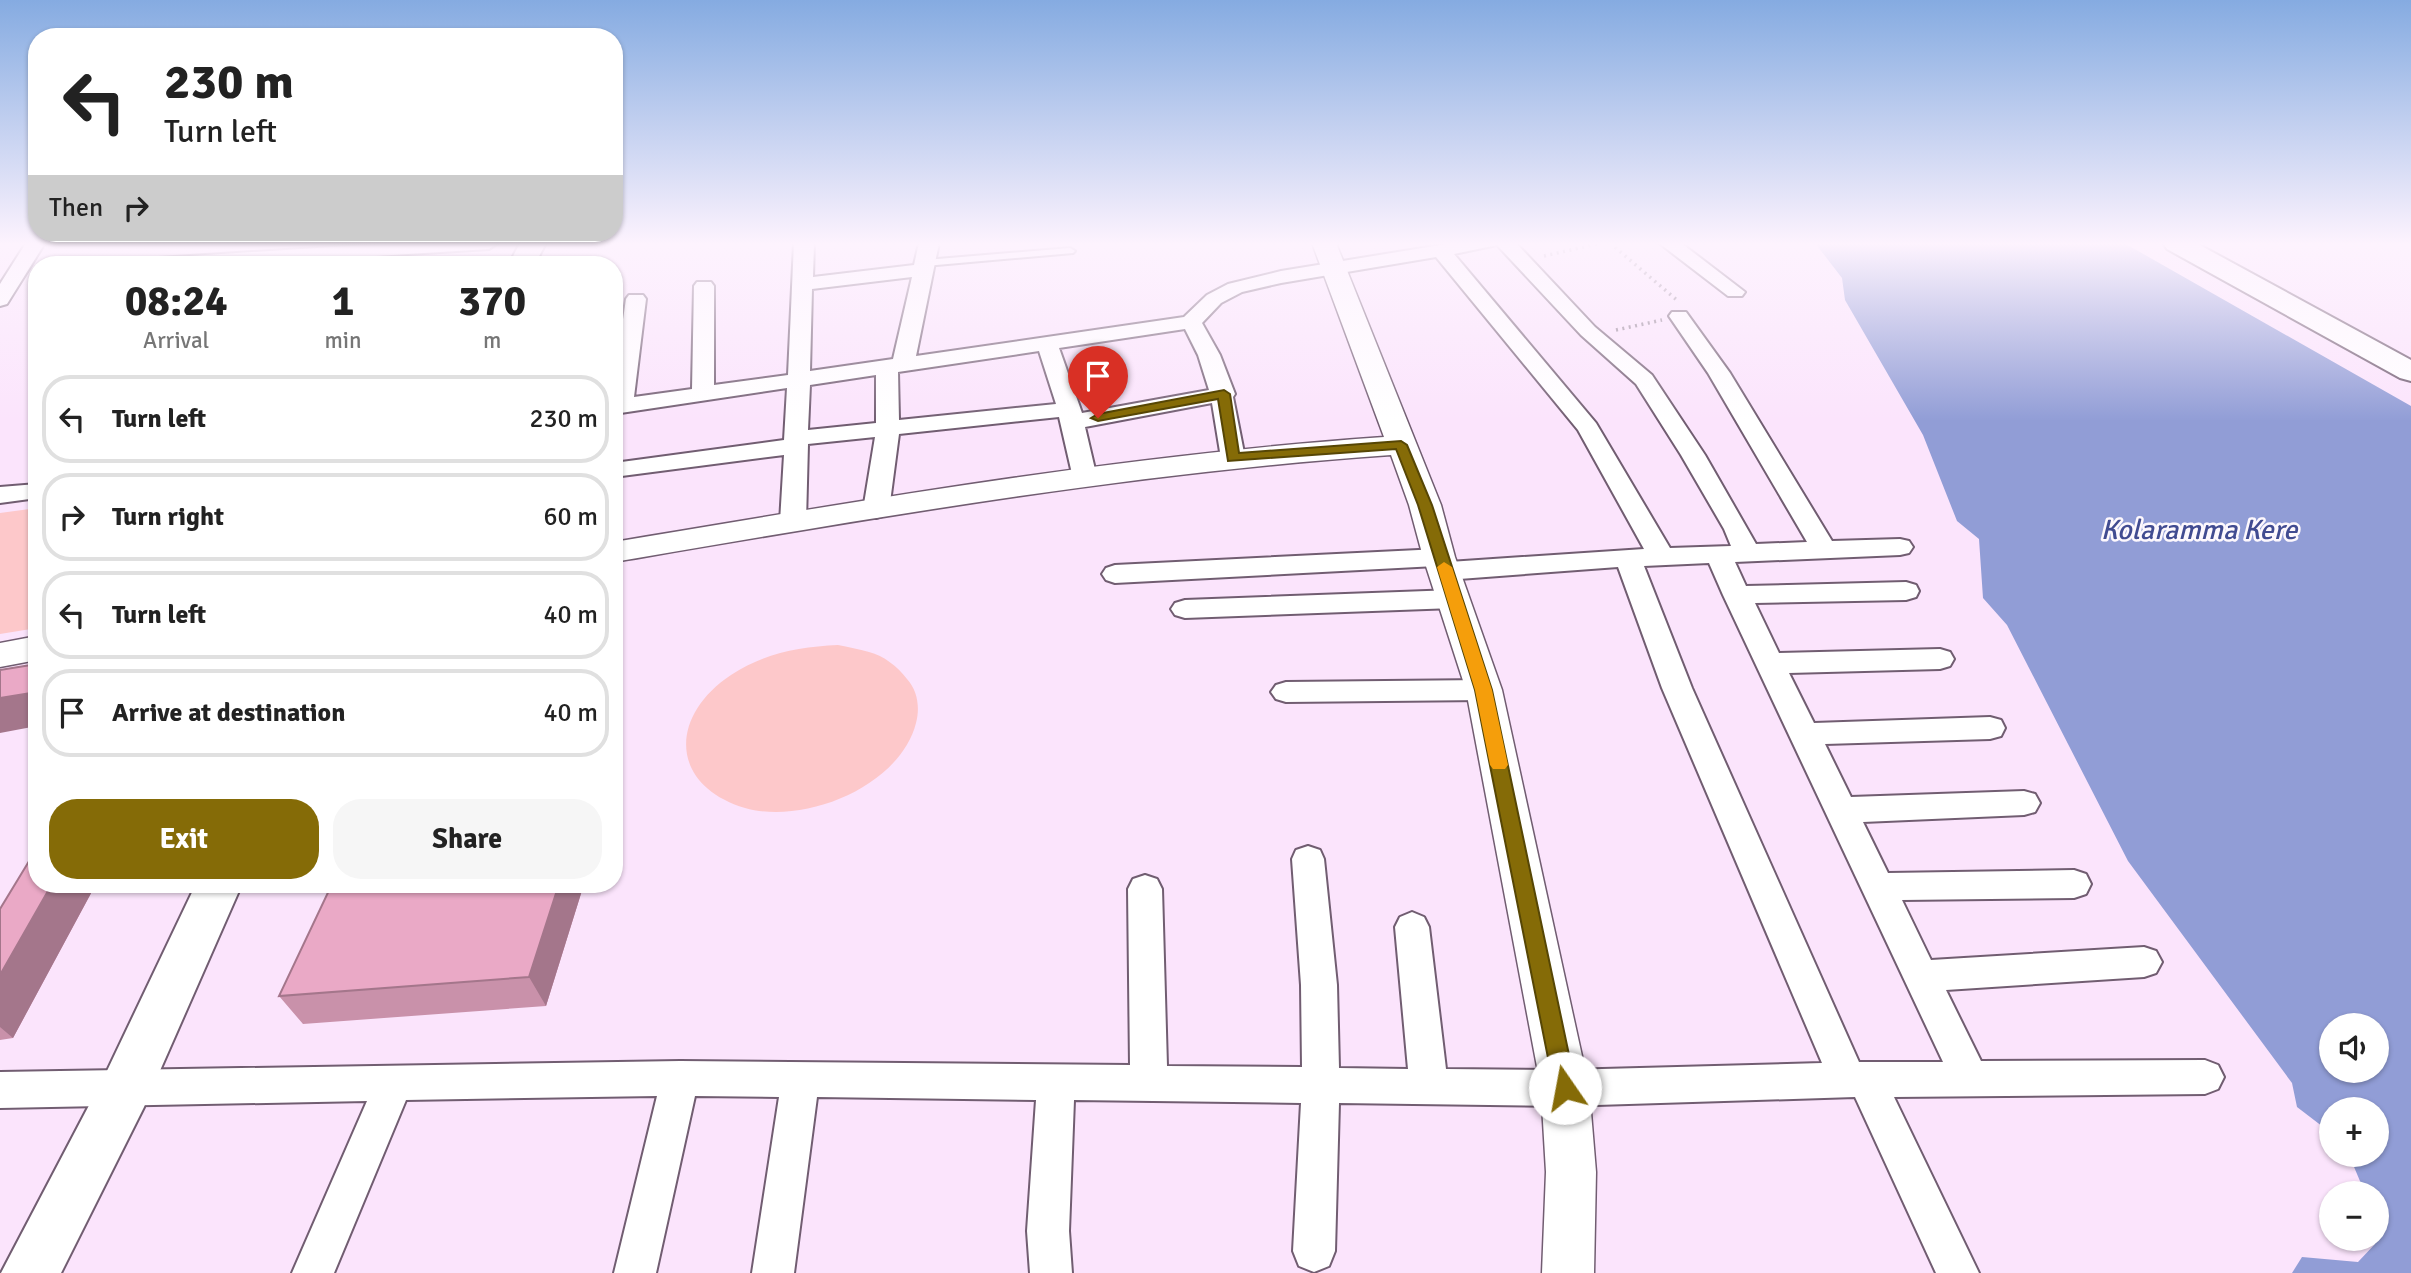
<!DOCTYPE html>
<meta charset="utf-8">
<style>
:root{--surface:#fff;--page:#f6f6f6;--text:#222;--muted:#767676;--line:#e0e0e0;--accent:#856b07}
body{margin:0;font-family:Signika,sans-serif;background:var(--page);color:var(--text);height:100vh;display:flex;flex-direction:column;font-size:26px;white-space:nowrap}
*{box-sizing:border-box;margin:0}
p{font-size:23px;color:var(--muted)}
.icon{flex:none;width:38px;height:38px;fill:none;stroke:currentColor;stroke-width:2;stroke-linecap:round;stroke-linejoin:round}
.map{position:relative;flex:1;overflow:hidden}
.side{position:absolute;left:28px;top:256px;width:595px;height:637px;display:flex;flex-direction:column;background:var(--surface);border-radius:28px;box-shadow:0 2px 5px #0004}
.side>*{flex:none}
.banner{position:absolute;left:28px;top:28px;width:595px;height:214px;border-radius:28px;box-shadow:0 2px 5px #0004;background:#fff;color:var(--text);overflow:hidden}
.buttons{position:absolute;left:2319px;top:1013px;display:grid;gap:14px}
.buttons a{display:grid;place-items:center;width:70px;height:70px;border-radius:50%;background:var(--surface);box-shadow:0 2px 5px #0004;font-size:35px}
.pin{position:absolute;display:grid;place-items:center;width:60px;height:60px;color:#fff;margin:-72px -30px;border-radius:50% 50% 50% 0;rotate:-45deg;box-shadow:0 0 7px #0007}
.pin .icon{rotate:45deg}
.me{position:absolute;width:77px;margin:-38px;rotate:348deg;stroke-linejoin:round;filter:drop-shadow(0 0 5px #0008)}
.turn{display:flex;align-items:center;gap:24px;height:147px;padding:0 21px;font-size:32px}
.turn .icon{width:91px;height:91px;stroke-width:2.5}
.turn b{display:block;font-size:49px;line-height:60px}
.then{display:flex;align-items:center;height:66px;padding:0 21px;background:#0003;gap:14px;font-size:26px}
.eta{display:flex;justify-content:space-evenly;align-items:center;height:119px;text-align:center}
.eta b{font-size:42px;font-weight:700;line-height:49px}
.primary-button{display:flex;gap:14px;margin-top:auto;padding:14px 21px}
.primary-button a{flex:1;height:80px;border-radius:28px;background:var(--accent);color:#fff;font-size:28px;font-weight:700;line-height:80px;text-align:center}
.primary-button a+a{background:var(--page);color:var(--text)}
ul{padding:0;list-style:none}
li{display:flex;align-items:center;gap:21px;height:88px;margin:0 14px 10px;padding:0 7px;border:4px solid var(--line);border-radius:28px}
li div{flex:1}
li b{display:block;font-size:26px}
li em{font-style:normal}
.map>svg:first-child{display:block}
.green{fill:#fdc8ca}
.water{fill:#919dd6;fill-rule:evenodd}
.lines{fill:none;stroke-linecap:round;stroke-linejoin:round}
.service-casing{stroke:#715d71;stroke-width:4}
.minor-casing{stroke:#715d71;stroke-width:4}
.tertiary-casing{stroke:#715d71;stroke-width:3}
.primary-casing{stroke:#715d71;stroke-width:4}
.path{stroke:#8e7f8f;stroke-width:3.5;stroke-dasharray:2 4.5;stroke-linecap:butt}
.service{fill:#fff;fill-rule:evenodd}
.minor{fill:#fff;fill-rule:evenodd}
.tertiary{fill:#fff;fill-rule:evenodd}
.primary{fill:#fff;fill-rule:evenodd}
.wall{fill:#c991aa}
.shaded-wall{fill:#a4768b}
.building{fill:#eaa9c6;stroke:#a4768b;stroke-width:2}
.route{fill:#856b07;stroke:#564605;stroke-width:2}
.slow{fill:#f59e0b}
.labels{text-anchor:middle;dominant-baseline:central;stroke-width:5;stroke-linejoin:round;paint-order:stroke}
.water-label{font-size:28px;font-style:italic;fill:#414b91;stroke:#fdf8fd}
</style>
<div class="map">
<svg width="2411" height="1273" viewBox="0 0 2411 1273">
<rect width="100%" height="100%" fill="#fbe4fc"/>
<path class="green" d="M37,508V628L0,634V513Z
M838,645C848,647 859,649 869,652C884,656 897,666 907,679C918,691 920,708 916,723C900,786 805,825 745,808C669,785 669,716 731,675C764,653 799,647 838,645Z"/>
<path class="water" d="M1815,243H2124L2411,406V1273H2292L2302,1257L2358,1262L2375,1244L2376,1194L2365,1193L2349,1155H2376V1110H2331V1133L2297,1107L2292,1083L2128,861L2007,625L1983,598L1979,539L1957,521L1923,435L1845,300L1842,278ZM2331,1026H2376V1071H2331Z"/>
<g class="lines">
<g class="service-casing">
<path id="service" d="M1070,248L1075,251L1073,253L925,266L920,263L925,260Z"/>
</g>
<g class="minor-casing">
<path id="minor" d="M26,243H45L7,304L0,306V284Z
M395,243H498L489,249L246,264H148L158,258Z
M794,243H814L813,277L914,265L919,243H939L916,356L1184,317L1207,295L1228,284L1281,271L1453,243H1516L1595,327L1652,375L1705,455L1756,544L1807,542L1708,373L1669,316L1672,312H1686L1730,373L1832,541L1900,539L1909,541L1913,547L1909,553L1900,555L1735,562L1746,586L1906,582L1916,585L1919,591L1916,597L1906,600L1755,603L1779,653L1940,649L1950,652L1954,659L1950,666L1940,669L1789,673L1814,723L1990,717L2001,720L2005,728L2001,736L1990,739L1825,744L1851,797L2024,791L2035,794L2040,803L2035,812L2024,815L1863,822L1888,873L2074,870L2086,874L2091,884L2086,894L2074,898L1902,900L1931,960L2144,947L2156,951L2162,962L2156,973L2144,977L1946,990L1981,1061L2205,1060L2218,1065L2224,1077L2218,1089L2205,1094L1894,1097L1979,1273H1936L1855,1097L1565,1106L1339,1103L1335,1251L1329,1266L1314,1272L1299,1266L1293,1251L1301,1103L1074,1100L1069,1231L1072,1273H1030L1027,1231L1036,1100L817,1097L794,1273H752L779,1097L695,1096L656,1273H614L657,1096L406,1100L334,1273H292L367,1101L0,1108V1072L680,1061L1130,1065L1128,889L1133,879L1145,875L1157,879L1162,889L1167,1066L1302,1067L1301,985L1292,859L1296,850L1308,846L1320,850L1324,859L1337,985L1339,1068L1408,1069L1395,927L1400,917L1412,912L1424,917L1429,927L1446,1069L1565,1070L1822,1063L1662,688L1618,567L1446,580L1437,577L1433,571L1436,566L1115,583L1106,580L1102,574L1106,568L1115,565L1439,549L1448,551L1452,557L1449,562L1644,549L1578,430L1436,257L1281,283L1242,292L1221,303L1202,323L1220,355L1235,394L1233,397L1245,458L1241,463L1233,465L1225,463L1221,458L1212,403L1085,427L1097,478L1094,483L1085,485L1076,483L1073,478L1059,417L899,434L889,510L885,515L876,518L867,515L863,510L875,437L808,444L806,522L802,528L793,530L784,528L780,522L784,455L614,477V463L784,440L787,388L614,414V380L626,299L629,295H643L646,299L634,397L692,389L694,286L697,282H711L714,286V385L788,375ZM1497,245L1581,335L1636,384L1681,455L1724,529L1731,546L1670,548L1596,423L1454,254ZM912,277L893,359L810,371L812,289ZM1185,329L1198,355L1209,390L1082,413L1059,348ZM1039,351L1056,404L899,420L898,372ZM876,375V423L808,430L810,385ZM1709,563L1723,595L1943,1062H1859L1692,688L1644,566Z
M1659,243H1681L1745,292L1742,296H1728Z
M37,484V498L0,503V487Z
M1454,590L1464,593L1468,599L1464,605L1454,608L1185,618L1175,615L1171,609L1175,603L1185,600Z
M1484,680L1494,683L1499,690L1494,697L1484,700L1286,702L1276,699L1271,692L1276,685L1286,682Z"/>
</g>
<g class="tertiary-casing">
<path id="tertiary" d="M1312,243H1336L1441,505L1455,557L1502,690L1589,1088L1596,1172L1594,1273H1542L1546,1172L1541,1088L1466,690L1423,557L1409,505L1391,455C1129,473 872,518 614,562V542C870,499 1125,455 1384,437Z
M37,636V660L0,667V643Z"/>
</g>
<g class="primary-casing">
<path id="primary" d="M520,243H546L535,264H509Z
M2163,243H2196L2411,360V381L2400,378L2167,249Z
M196,884H242L144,1107L61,1273H1L106,1073Z"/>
</g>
<path class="path" d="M1610,243L1678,301
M1544,256L1601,243
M1616,330L1662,320"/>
<use href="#service" class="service"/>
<use href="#minor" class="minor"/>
<use href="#tertiary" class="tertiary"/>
<use href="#primary" class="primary"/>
</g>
<path class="wall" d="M37,884H96L13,1038L0,1040V909Z
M584,884L546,1006L303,1024L279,996Z"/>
<path class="shaded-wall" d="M37,692V726L0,733V698Z
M52,884H96L13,1038L0,1027V975Z
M559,884H584L546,1006L529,977Z"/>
<path class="building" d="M37,664V692L0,698V670Z
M37,848V884H52L0,975V909Z
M332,884H559L529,977L279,996Z"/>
<linearGradient id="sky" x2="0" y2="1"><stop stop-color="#85abe1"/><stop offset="0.58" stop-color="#fdf3fe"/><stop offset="1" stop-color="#fdf3fe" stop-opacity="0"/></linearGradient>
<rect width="2411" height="421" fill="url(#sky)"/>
<path class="route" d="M1224,390L1230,394L1239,453L1401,441L1407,445L1432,505L1492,690L1576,1088L1572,1095L1565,1098L1557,1095L1554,1088L1475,690L1418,505L1396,449L1228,461L1218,399L1098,421L1091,418L1098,414Z"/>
<path class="slow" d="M1444,562L1452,567L1492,690L1508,765L1505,769H1493L1490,765L1475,690L1437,567Z"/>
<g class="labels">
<g class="water-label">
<text x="2199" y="530">Kolaramma Kere</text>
</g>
</g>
</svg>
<div class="buttons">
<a><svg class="icon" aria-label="sound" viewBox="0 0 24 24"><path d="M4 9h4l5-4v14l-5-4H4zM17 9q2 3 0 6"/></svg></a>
<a>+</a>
<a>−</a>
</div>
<div class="pin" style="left:1098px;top:418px;background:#d93025"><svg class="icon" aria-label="arrive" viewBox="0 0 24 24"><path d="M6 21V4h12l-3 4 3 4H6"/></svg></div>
<svg class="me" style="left:1565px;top:1088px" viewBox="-20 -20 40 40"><circle r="19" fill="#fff"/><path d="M0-13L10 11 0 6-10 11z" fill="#856b07"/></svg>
<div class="banner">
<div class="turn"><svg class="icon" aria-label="left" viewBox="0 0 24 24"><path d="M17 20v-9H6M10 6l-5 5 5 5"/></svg><div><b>230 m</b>Turn left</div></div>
<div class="then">Then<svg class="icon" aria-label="right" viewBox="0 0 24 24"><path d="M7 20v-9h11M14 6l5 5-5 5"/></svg></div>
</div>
<section class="side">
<div class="eta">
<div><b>08:24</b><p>Arrival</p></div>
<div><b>1</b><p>min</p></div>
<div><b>370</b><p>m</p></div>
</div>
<ul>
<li><svg class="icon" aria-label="left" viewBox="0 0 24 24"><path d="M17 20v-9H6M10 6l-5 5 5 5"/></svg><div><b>Turn left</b></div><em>230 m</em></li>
<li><svg class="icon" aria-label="right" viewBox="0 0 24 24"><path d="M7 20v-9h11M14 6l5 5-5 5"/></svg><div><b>Turn right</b></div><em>60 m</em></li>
<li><svg class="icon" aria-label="left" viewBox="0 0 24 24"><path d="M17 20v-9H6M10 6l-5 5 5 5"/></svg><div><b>Turn left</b></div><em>40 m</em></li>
<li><svg class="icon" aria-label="arrive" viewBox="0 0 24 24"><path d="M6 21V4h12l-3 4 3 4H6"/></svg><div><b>Arrive at destination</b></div><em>40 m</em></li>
</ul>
<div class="primary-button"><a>Exit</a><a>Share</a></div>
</section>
</div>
